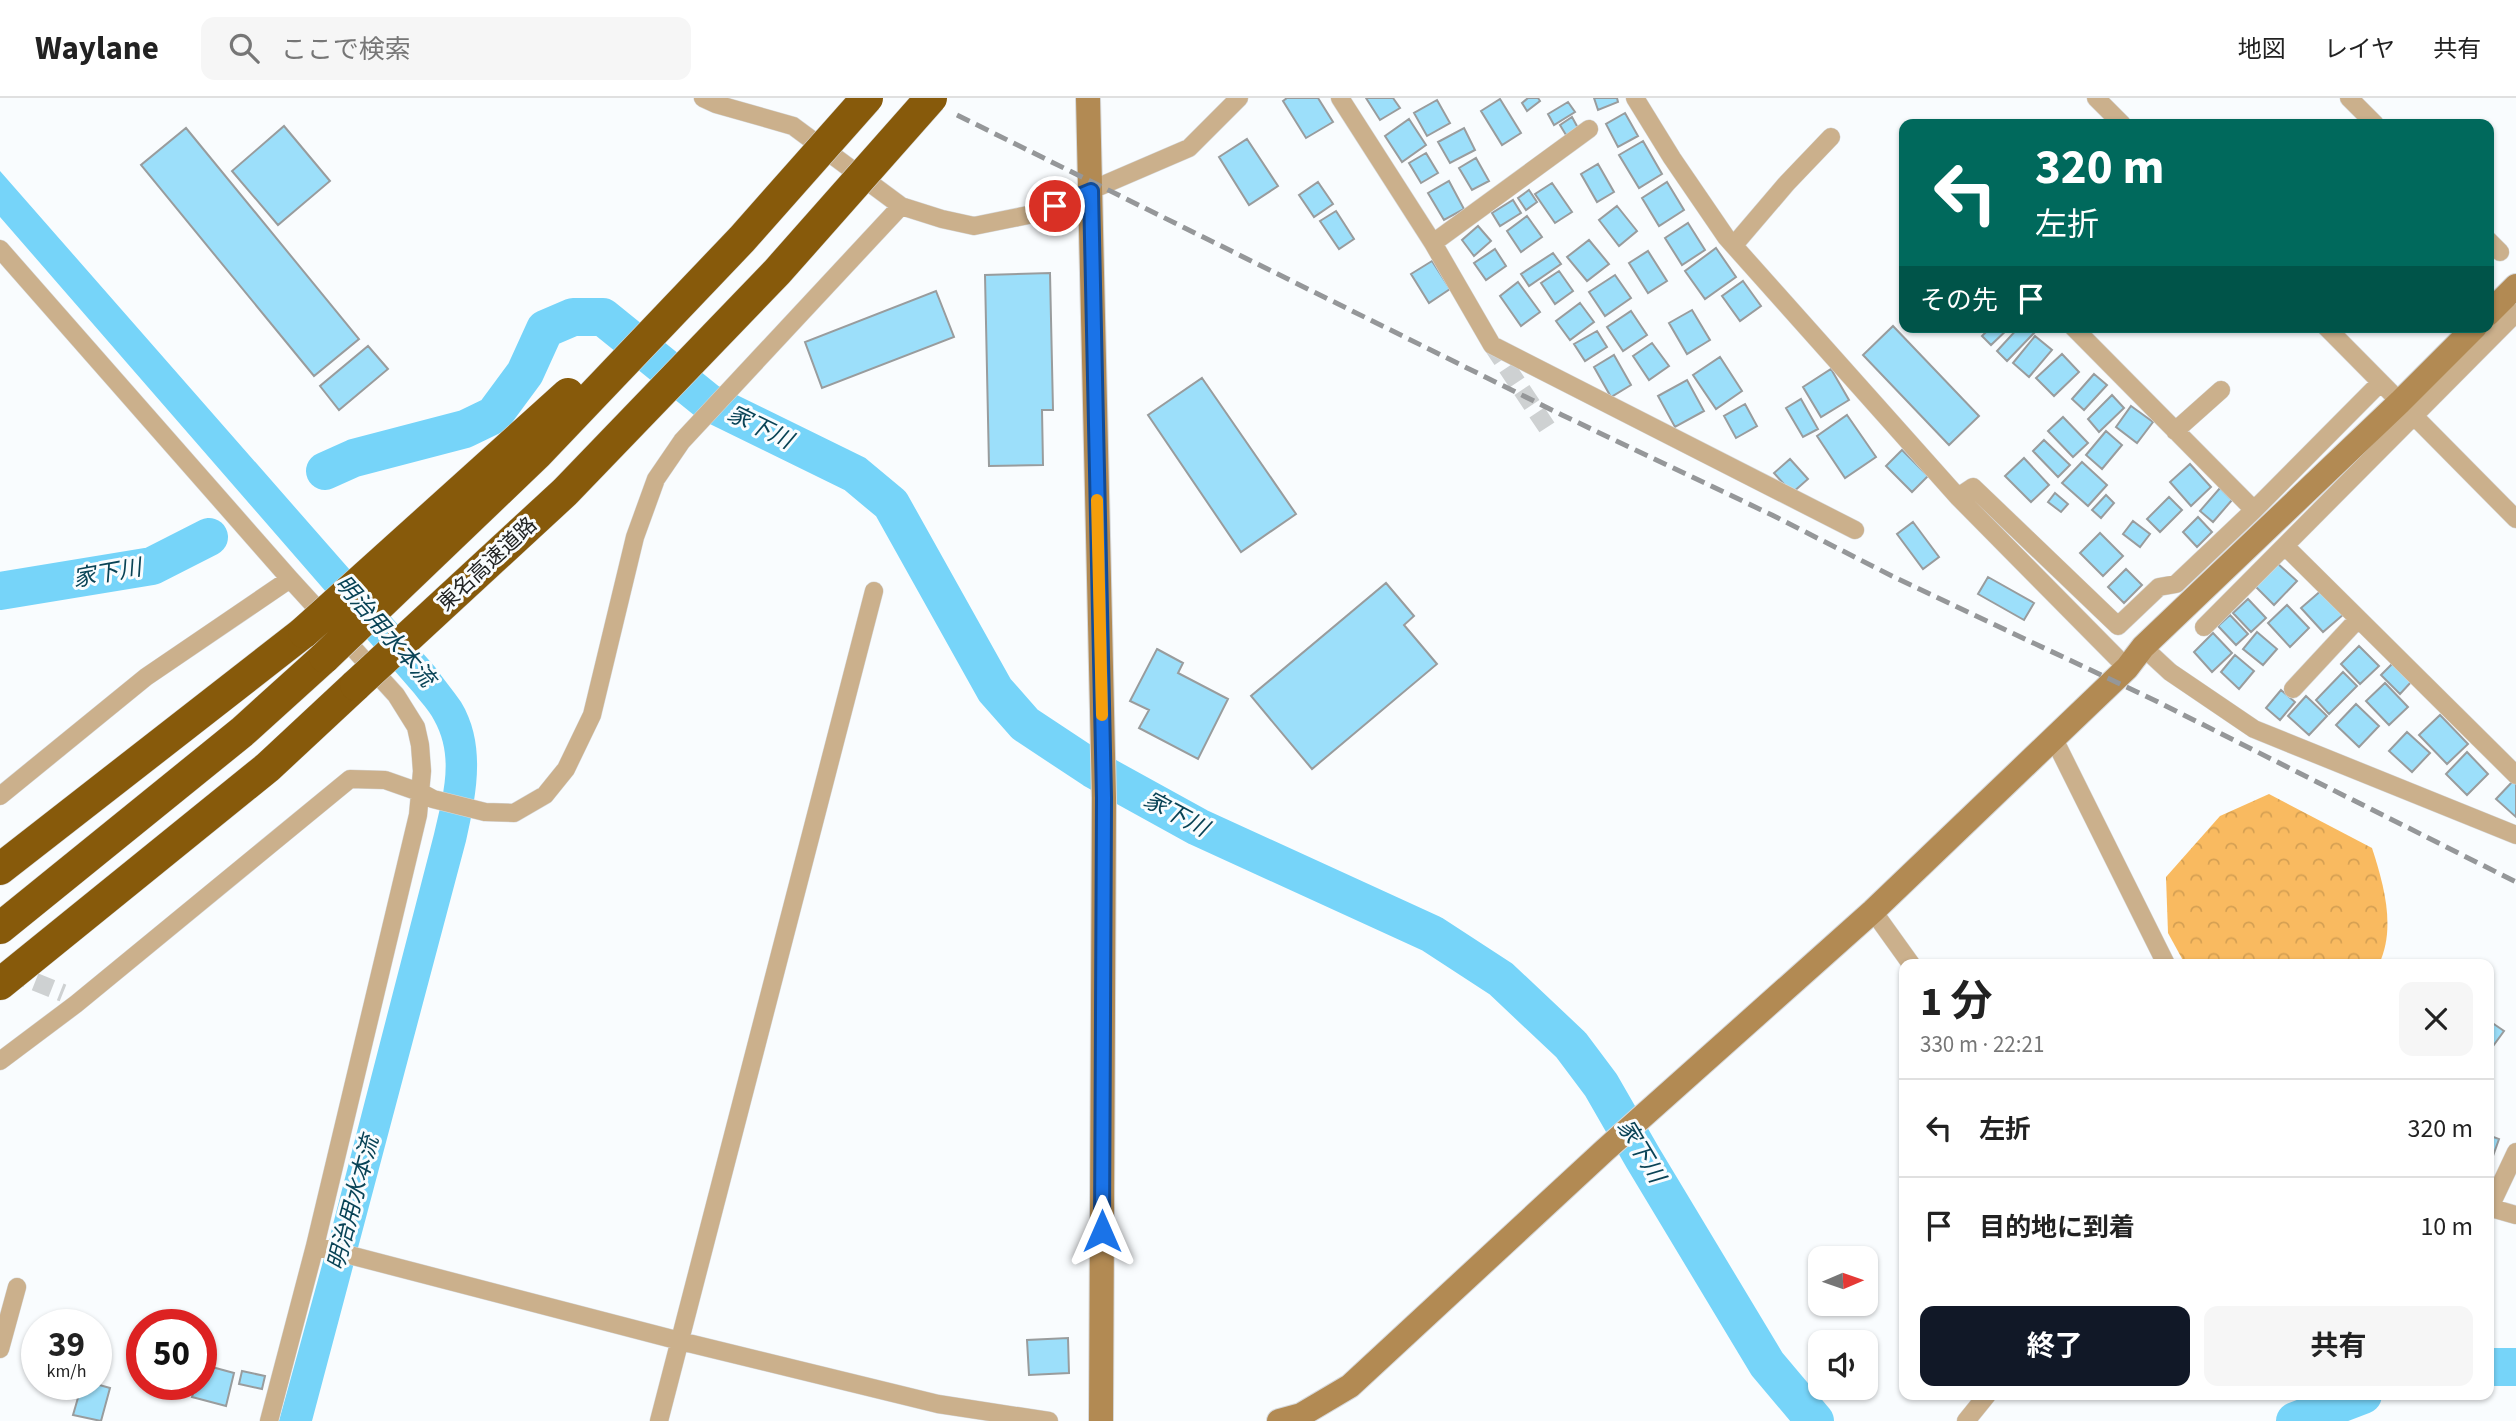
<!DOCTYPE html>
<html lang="ja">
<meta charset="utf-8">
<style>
:root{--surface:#fff;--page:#f6f6f6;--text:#222;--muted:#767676;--line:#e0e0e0;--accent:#111827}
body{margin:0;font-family:"Source Sans 3","Noto Sans JP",sans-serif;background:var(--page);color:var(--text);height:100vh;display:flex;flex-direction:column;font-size:26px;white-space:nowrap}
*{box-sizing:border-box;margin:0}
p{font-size:23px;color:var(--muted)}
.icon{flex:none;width:38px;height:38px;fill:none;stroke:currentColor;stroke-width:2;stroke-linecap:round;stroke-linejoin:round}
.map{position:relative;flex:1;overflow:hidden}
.sheet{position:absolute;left:1899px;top:861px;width:595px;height:441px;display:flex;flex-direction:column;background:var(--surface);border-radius:14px;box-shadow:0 2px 5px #0004}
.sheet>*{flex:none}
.top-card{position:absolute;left:1899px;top:21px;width:595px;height:214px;border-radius:14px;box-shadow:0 2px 5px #0004;background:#00695c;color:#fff;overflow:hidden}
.needle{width:46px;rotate:88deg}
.fabs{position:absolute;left:1808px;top:1148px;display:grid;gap:14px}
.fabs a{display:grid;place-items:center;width:70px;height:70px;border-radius:14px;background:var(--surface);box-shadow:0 2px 5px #0004;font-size:35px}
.speed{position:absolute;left:21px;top:1211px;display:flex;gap:14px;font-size:35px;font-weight:700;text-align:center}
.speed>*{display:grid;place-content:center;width:91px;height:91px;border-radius:50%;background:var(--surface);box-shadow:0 2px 5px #0004;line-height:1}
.speed small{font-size:18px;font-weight:400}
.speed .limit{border:10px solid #d22;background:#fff;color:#111}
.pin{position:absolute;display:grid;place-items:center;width:60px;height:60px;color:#fff;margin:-30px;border:4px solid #fff;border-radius:50%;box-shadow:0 2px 7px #0007}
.me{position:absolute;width:77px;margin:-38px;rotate:0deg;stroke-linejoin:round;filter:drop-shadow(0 0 5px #0008)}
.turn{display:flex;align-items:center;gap:24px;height:147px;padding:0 21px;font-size:32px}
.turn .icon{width:91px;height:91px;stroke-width:2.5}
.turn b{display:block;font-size:49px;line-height:60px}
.then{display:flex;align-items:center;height:66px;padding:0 21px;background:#0003;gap:14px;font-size:26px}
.round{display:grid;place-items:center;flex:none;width:74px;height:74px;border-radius:14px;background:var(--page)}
.head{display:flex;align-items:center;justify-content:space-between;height:119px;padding:0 21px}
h1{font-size:42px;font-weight:700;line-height:52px}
.primary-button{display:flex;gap:14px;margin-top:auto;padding:14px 21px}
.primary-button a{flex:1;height:80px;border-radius:14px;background:var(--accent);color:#fff;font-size:28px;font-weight:700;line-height:80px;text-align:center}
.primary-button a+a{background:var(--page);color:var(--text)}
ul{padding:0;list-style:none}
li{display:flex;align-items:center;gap:21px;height:98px;padding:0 21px;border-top:2px solid var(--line)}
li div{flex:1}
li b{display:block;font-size:26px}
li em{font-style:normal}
header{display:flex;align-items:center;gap:42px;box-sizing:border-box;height:98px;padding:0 35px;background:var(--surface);border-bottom:2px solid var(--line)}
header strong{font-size:33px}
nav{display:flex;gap:38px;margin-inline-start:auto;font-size:24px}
.search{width:490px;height:63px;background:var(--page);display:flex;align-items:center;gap:18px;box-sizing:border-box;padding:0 24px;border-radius:14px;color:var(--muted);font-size:26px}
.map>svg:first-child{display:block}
.forest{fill:url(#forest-crowns)}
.water{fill:#76d4f9}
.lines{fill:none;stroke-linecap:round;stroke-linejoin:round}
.river{stroke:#76d4f9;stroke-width:38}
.building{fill:#9cdffa;stroke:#999c9d;stroke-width:2}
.street-tunnel{stroke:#ced1d2;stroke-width:18;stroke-dasharray:18 9;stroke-linecap:butt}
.street-casing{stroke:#d7d9db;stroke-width:19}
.secondary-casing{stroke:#d7d9db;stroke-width:26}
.highway-casing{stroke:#d7d9db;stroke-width:33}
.street{stroke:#cbb08c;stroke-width:18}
.secondary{stroke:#b28a53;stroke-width:24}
.highway{stroke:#875a0b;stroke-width:32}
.rail{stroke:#959799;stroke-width:5;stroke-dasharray:14 7;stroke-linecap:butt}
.highway-bridge-casing{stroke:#d7d9db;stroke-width:33;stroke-linecap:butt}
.highway-bridge{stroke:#875a0b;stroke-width:32}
.route-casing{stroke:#114b97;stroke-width:18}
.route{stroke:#1a73e8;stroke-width:12}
.slow{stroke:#f59e0b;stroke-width:12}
.labels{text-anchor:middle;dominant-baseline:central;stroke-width:6;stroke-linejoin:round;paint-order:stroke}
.street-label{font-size:21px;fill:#222424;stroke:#f9fcfe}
.water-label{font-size:23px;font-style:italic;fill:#094356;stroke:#f9fcfe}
</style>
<header>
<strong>Waylane</strong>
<div class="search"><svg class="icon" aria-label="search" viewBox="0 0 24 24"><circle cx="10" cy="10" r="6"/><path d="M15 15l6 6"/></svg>ここで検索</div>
<nav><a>地図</a><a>レイヤ</a><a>共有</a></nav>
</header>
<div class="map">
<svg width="2516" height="1323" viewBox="0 0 2516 1323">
<defs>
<pattern id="forest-crowns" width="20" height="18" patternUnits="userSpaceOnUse" patternTransform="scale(1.75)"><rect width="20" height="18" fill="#f9ba60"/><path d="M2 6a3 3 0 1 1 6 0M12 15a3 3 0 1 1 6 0" fill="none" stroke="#d5a053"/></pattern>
</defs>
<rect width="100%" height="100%" fill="#f9fcfe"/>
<path class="forest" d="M2269,696L2372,750C2384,787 2396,830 2379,866H2185L2168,835L2166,779L2220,718Z"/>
<path class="water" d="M0,73L435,569C443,581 453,592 461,604C487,647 476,698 466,743L312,1323H279L330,1138L434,736C443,697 455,659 434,622C429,612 420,603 414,595L0,119Z"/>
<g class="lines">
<path class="river" d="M325,373L354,360L465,331L494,317L525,275L545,231L573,219H603L708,304L855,376L891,406L995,592L1025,626L1093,671L1198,729L1432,836L1501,881L1571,947L1601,987L1643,1060L1767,1266L1815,1323
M0,493L152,468L209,439
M2488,1269H2516
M2295,1323L2363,1297"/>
</g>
<path class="building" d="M1287,0H1318L1333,24L1306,40L1283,3Z
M1366,0H1393L1400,10L1380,22Z
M1528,0H1538L1540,3L1527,13L1522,5Z
M1594,0H1617L1618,4L1598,12Z
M1500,1L1521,35L1502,47L1481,13Z
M1437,2L1450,25L1427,38L1414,15Z
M1568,4L1575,14L1554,27L1548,16Z
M1625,15L1638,38L1618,49L1606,26Z
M1572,19L1578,30L1566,37L1560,27Z
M1409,21L1426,47L1402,64L1385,38Z
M284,28L330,83L278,127L232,73Z
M186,30L359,241L314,278L141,67Z
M1464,30L1475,52L1450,65L1438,44Z
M1247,41L1278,88L1249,107L1219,59Z
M1643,43L1662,76L1639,90L1619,57Z
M1426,55L1438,75L1421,85L1409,65Z
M1476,60L1489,83L1472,92L1459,70Z
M1598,66L1614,94L1597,104L1581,76Z
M1449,83L1464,111L1444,122L1428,95Z
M1318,84L1333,106L1314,119L1299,97Z
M1667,84L1684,112L1659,128L1642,100Z
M1552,85L1572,114L1555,125L1535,96Z
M1529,92L1537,104L1526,112L1518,100Z
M1513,102L1521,115L1500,128L1492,115Z
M1617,108L1637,133L1619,148L1599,122Z
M1336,113L1354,141L1339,151L1320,123Z
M1527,118L1542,139L1521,154L1507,133Z
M1688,125L1705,152L1682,167L1665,140Z
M1478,128L1491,143L1474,158L1462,142Z
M1589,142L1609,166L1587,183L1567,159Z
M1716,150L1736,179L1705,201L1685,173Z
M1495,151L1506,168L1486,182L1474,165Z
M1648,153L1667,183L1648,195L1629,165Z
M1553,155L1561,166L1529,188L1521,176Z
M1432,163L1450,191L1429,205L1411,176Z
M1559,173L1573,193L1555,206L1541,185Z
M1050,175L1053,312H1042L1043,367L989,368L985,177Z
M1615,177L1631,200L1605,218L1589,194Z
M1743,183L1761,208L1740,223L1722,198Z
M1518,184L1540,214L1521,228L1500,198Z
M936,193L954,239L822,290L805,244Z
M1580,205L1594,224L1570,242L1556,223Z
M1692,212L1710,242L1687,256L1669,225Z
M1631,213L1647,237L1623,253L1607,229Z
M1893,228L1979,318L1949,347L1863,257Z
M1991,229H2010L1991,247L1982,238Z
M2019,229H2030L2035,234L2007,263L1997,253Z
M1597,233L1607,249L1585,263L1574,246Z
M2035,238L2052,252L2029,279L2013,265Z
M1652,245L1669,268L1649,282L1633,258Z
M368,248L388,271L339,312L320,288Z
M2062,256L2079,274L2054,298L2036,280Z
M1614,257L1631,287L1611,299L1594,269Z
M1720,259L1742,293L1716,311L1693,277Z
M1831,271L1849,302L1821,319L1803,289Z
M2094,276L2107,287L2084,312L2072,301Z
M1202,280L1296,416L1241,454L1148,317Z
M1687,282L1704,313L1675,329L1658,298Z
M2112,297L2124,310L2099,334L2088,321Z
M1801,301L1818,331L1803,339L1786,310Z
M1745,306L1757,328L1736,340L1724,318Z
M2131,308L2153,324L2137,345L2116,329Z
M1847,317L1876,359L1845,380L1817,338Z
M2063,319L2088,345L2073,359L2048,333Z
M2106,333L2122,347L2102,371L2086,357Z
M2044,342L2070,367L2058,379L2033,353Z
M1902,352L1928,378L1912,394L1886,368Z
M2024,360L2049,387L2031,404L2005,378Z
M1790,361L1808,381L1792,395L1774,375Z
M2082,364L2107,387L2088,408L2062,385Z
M2190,366L2211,389L2191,408L2170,384Z
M2220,390L2232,402L2213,424L2200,413Z
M2055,395L2068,406L2061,414L2048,404Z
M2106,397L2114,405L2101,420L2092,412Z
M2169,399L2182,412L2160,434L2147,421Z
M2198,419L2212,434L2197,449L2183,434Z
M2133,423L2150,436L2140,449L2123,436Z
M1913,424L1939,459L1923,471L1897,436Z
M2100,435L2123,458L2103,478L2080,455Z
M2277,465L2297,483L2274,507L2255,488Z
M2126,471L2142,487L2124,505L2108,489Z
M1988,479L2034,505L2024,522L1978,496Z
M1386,485L1414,518L1404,527L1437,566L1312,671L1251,598Z
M2323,491L2344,516L2323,534L2301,510Z
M2248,501L2266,520L2251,534L2233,515Z
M2287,507L2309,530L2290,549L2268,525Z
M2230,517L2248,536L2236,547L2218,528Z
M2257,534L2277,551L2263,567L2243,551Z
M2213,535L2232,555L2212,574L2194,554Z
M2359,548L2379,568L2360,586L2341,566Z
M1157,551L1183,565L1178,575L1228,601L1198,661L1139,630L1149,612L1130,603Z
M2235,557L2254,573L2239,591L2221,574Z
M2393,565L2412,583L2400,596L2381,577Z
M2343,574L2357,588L2329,616L2316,602Z
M2385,585L2408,609L2389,627L2366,603Z
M2281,592L2295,604L2280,622L2266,610Z
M2306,598L2327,618L2309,637L2288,618Z
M2356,606L2379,628L2359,649L2336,627Z
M2440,617L2468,646L2447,666L2419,637Z
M2407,634L2430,655L2412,674L2389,653Z
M2467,654L2488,676L2467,697L2446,676Z
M2513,683L2516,686V719L2496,701Z
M2488,922L2504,933L2488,955Z
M2488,1037L2499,1041L2488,1072Z
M1068,1240L1069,1275L1029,1277L1027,1242Z
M201,1266L234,1275L226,1308L192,1299L196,1286H201Z
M242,1273L265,1278L262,1291L239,1286Z
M82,1286H96L110,1290L101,1323L73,1317Z"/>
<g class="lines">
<path class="street-tunnel" d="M1492,247L1550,334
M10,874L63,895"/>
<g class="street-casing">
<path id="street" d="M703,0L716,6L793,28L901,108
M1340,0L1433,145L1492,247L1855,432
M1635,0L1672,60L1726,139L1958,399L2127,570
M2096,0L2122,26
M2349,0L2375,26
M2488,142L2500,154
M1433,145L1589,31
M1734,147L1787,85L1831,39
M0,151L290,481L396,597L416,629L420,647L422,673L418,717L315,1148L269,1323
M2073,229L2254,412L2380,285
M2326,229L2516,421
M2175,333L2221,292
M1958,399L1973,389L2118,528L2159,489L2176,486L2254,412
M2285,448L2516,677
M2204,529L2516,215
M2143,549L2170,574L2254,631L2516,737
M2293,591L2358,521
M2053,639L2166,866
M0,698L146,579L290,481
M1873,813L1911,866
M0,963L76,906L350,681L385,682L422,695L433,701L485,714L514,715L545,697L566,671L592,617L635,439L656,381L682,343L901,108L942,121L974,128L1038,115L1189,50L1239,0
M2488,1109L2516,1117
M2490,1109L2516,1054
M315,1148L680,1243L938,1306L1049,1323
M0,1251L17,1189
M659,1323L874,493
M1966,1323L1987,1297"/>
</g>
<g class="secondary-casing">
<path id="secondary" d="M1088,0L1104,700L1101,1323
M2488,216L2516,188
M1279,1323L1301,1317L1350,1288L1605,1052L1873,813L2127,570L2143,549L2400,304L2475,229"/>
</g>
<g class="highway-casing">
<path id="highway" d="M0,771L304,534
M0,830L242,634L325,559
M0,886L268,669L356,587"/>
</g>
<use href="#street" class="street"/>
<use href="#secondary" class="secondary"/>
<use href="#highway" class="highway"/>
<path class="rail" d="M957,17L1562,317L1772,417L1894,479L2156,603L2516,784"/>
<g class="highway-bridge-casing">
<path id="highway-bridge" d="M304,534L568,296
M325,559L537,356L742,141L867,0
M356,587L565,394L777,174L931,0"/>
</g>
<use href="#highway-bridge" class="highway-bridge"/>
</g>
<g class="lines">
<g class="route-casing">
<path id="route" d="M1055,108L1091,93L1104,700L1102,1133"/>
</g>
<use href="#route" class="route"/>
<path class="slow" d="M1097,402L1102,617"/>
</g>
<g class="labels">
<g class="street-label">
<text transform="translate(487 466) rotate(-43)">東名高速道路</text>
</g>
<g class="water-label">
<text transform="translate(760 329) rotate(26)">家下川</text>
<text transform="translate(107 475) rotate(-10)">家下川</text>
<text transform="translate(385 533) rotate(49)">明治用水本流</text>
<text transform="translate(1176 716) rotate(28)">家下川</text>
<text transform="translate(1641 1053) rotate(59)">家下川</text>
<text transform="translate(353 1105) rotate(-75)">明治用水本流</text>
</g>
</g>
</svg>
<div class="fabs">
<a><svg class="needle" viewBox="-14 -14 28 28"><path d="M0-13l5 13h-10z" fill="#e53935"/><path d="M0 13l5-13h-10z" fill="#767676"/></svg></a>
<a><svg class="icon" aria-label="sound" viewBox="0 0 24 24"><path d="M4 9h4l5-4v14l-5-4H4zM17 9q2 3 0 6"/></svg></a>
</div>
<div class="speed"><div>39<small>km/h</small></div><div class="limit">50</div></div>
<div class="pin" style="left:1055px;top:108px;background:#d93025"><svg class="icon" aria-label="arrive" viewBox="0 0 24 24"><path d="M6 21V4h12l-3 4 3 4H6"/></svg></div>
<svg class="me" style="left:1102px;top:1133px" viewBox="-20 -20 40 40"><path d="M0-17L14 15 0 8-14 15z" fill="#1a73e8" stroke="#fff" stroke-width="4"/></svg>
<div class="top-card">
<div class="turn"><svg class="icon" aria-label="left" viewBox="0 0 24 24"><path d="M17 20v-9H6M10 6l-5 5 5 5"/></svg><div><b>320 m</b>左折</div></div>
<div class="then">その先<svg class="icon" aria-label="arrive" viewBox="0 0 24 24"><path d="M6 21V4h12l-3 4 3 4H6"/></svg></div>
</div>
<section class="sheet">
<div class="head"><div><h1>1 分</h1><p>330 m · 22:21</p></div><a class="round"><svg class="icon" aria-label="close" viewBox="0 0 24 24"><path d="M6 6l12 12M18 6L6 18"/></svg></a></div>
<ul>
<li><svg class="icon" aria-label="left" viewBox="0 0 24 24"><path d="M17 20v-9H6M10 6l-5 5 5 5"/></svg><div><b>左折</b></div><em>320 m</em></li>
<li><svg class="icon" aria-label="arrive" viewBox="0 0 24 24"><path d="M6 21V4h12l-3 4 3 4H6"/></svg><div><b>目的地に到着</b></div><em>10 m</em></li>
</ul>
<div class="primary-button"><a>終了</a><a>共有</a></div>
</section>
</div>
